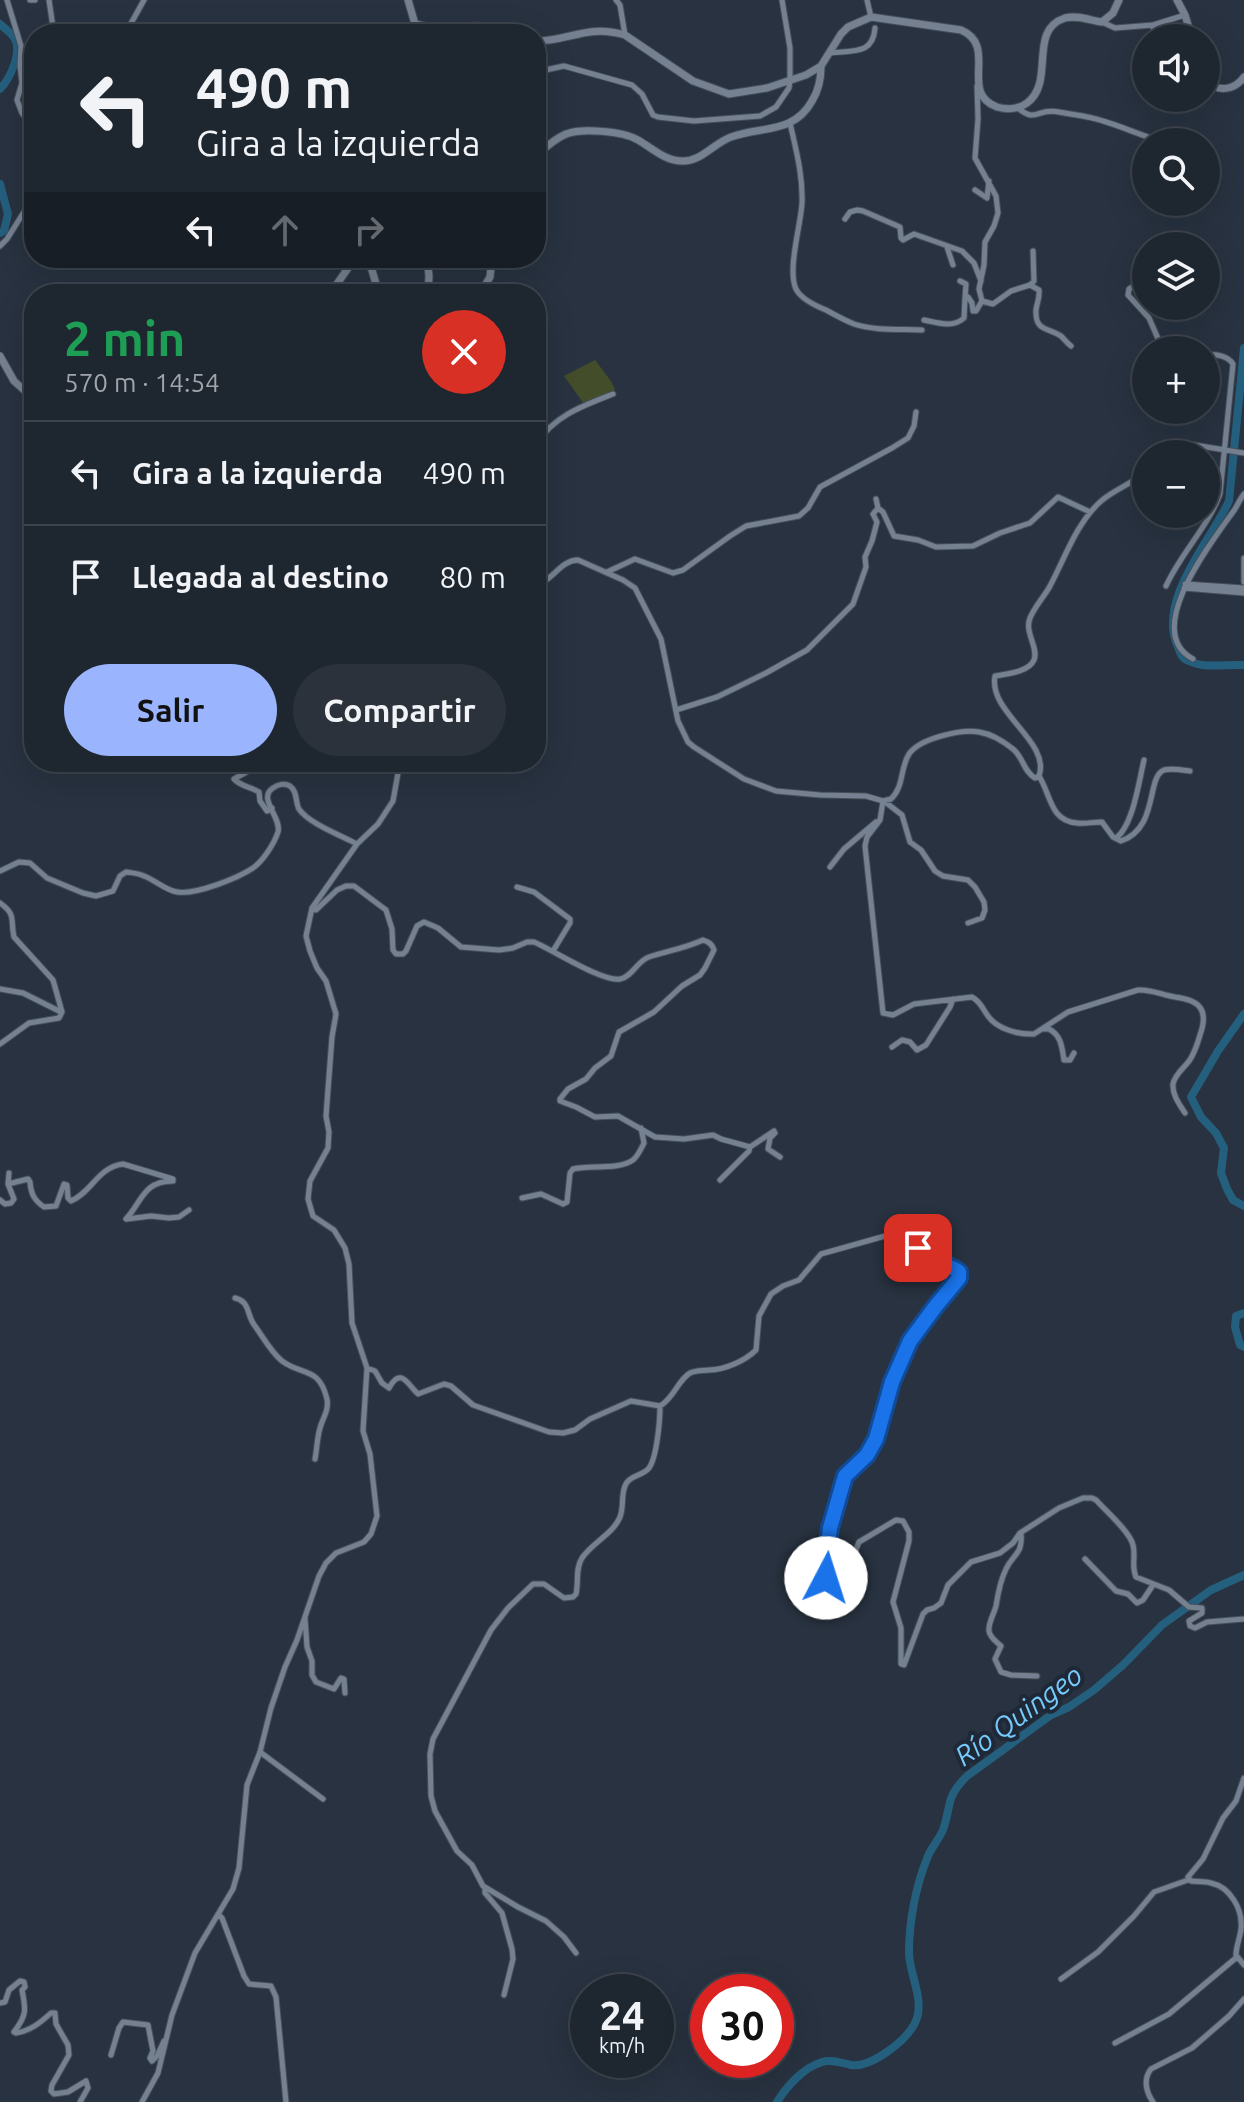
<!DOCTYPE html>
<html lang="es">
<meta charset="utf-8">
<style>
:root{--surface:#1e2630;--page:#2b323c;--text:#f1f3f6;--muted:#a1a5ab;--line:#3c434c;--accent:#9ab5fd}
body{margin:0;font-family:Ubuntu,sans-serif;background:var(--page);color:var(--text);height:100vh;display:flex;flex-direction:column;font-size:30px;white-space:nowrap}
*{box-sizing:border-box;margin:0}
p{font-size:26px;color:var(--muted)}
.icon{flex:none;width:44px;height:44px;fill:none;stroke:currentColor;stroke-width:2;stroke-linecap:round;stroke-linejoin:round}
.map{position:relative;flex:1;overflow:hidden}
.panel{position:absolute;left:24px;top:284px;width:522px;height:488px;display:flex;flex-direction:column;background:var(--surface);border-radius:32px;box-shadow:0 8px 32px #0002,0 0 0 2px var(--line)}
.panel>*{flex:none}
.hud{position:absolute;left:24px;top:24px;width:522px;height:244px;border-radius:32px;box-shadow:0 8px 32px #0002,0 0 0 2px var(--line);background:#1e2630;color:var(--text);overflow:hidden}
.fabs{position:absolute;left:1132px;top:24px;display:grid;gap:16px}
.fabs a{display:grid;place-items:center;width:88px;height:88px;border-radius:50%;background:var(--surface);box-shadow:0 8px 32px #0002,0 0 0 2px var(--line);font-size:40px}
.speed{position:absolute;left:570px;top:1974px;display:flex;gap:16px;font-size:40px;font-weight:700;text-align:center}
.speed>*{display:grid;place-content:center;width:104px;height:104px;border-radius:50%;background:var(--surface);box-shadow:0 8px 32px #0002,0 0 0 2px var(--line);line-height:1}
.speed small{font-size:20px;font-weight:400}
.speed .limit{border:12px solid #d22;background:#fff;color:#111}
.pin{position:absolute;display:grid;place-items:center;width:68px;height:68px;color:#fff;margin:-34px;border-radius:16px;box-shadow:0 4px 12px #0006}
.me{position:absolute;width:88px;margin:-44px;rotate:5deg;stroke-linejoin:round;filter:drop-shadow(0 0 6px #0008)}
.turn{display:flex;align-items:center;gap:28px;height:168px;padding:0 40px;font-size:36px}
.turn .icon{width:104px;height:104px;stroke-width:2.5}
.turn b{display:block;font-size:56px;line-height:68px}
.lanes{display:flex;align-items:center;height:76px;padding:0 40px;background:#0003;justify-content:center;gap:40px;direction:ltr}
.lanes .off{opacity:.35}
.round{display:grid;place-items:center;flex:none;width:84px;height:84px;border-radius:42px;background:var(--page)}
.overview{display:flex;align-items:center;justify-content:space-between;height:136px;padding:0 40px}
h1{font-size:48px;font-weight:600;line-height:60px;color:#1e9e55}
.button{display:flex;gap:16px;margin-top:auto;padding:16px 40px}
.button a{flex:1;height:92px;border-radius:48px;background:var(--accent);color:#111;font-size:32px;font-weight:600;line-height:92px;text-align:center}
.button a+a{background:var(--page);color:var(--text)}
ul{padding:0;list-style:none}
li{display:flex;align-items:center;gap:24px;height:104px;padding:0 40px;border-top:2px solid var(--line)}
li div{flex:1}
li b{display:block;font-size:30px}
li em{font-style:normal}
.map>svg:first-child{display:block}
.green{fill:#434d2a}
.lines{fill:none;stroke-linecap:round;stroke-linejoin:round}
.river{stroke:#255f7e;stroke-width:8}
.street-casing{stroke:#464e5a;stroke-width:7}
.secondary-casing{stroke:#464e5a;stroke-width:9}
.street{stroke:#758191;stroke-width:5}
.secondary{stroke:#758191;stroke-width:7}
.route-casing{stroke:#114b97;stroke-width:20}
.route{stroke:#1a73e8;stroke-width:14}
.labels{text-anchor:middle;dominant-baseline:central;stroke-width:8;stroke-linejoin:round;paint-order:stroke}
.water-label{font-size:28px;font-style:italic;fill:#75cafb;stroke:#1f2836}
</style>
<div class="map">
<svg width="1244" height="2102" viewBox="0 0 1244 2102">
<rect width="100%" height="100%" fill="#283240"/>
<path class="green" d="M595,360L611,381L615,390L584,404L564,376Z"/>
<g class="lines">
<path class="river" d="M0,24C5,29 11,32 15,39C22,53 10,79 0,89
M0,184L8,214L4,231L0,233
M1244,348L1229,501C1211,540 1156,601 1178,647C1180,653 1182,659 1189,661C1205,669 1227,664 1244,665
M1244,1014L1218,1051L1191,1097L1201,1117L1216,1133L1224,1148L1221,1173L1227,1189L1233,1200L1244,1206
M1244,1313L1236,1316L1235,1327L1240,1345L1244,1347
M777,2102C787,2086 803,2068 822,2062C831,2059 842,2063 851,2065C871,2068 906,2041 915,2023C926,2001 909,1975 909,1952C909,1921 916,1885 928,1856C932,1847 939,1839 943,1830C952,1804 945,1798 967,1776L1051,1715L1069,1707L1094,1690L1123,1665L1162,1625L1211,1590L1244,1575"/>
<g class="street-casing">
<path id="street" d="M7,0L21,46L20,65L22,83L17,100L22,113L34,130
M30,0H35
M49,0L54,34
M616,0L620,5L625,35
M867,0L871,17
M1102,22L1115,28L1153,25L1154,38
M1153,25L1185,15
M117,34L129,27L144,0
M830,53C853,50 873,55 875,28
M536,72L564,66L632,85L642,94L653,115L658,117L694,121L760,116L776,107L789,88L790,81V48L782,0
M977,86L978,119L975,158L996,196L998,213L994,226L985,242L984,265L979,289L982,301L993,304L1011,291L1030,285L1034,281L1033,251
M1161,98L1162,107
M1018,108C1037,124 1037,107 1059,112C1074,115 1089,116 1103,121C1124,127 1144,137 1164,142
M790,123C796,150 803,175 802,203C801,224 787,270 796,289C801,299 816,306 826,310C835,315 844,320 854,324C875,331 900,329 922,330
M975,190L987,198L989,181
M845,219L850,212L857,210L863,211L900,227L901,238L903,240L914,234L962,251L974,263L981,281
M0,246L7,239L34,196
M947,247L953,265
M1146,278L1129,289L1128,295L1149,318L1163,350
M960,281L966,284L965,298
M1030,285L1039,290C1040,298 1037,302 1036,310C1035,332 1048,327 1061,336C1064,339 1067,343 1071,346
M924,320C938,323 953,328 964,318L965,298L968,297L972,303L973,311H976L982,301
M536,444C554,416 582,406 613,394
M1161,454L1171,443L1176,442L1244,453
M876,499L878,508L883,512L894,536L918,540L936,547L973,546L1000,533L1030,523L1058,497L1090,512
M1244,558V582
M607,572L635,559L673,573L683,570L730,536L746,526L799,516L808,508L820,487L892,448L908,438L914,426L916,412
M1185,584L1244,588
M536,586C553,580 561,560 578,560L623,580L635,588L661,639L678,721L688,742L694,747L744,779L776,791L820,795L866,796L883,801L891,799C904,787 900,768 909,754C920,738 962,729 979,732C992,734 1003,741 1013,749C1023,757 1024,772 1035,778L1039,776C1051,741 988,713 995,676C1006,674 1029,672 1034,660C1039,648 1024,632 1030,618C1035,606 1044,597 1050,586C1065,558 1076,524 1100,502C1114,489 1133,484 1146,471
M1166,586C1181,553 1208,527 1220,494L1233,364C1228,356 1215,353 1206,356
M1184,588L1244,593
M1193,659C1140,631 1214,539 1235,509C1238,504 1240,499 1244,494
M676,710L717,697L766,673L807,650L853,604L866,567L865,557L872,541L877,522L873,514L878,508
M245,762L250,770L234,779C240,786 251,787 259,792L260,801L267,811L272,808
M1039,776C1051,795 1050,821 1077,823C1085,824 1094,822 1102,822L1113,837L1121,841C1159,828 1146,777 1164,770C1172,768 1182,770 1190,771
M883,801L880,820L867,837L865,846L883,1013L893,1015L914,1004L972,997C981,1002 982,1008 988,1016C997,1029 1019,1035 1034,1034L1068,1012L1138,990C1151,989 1162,995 1175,997C1200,1000 1209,1010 1200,1035C1198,1042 1195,1051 1191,1058C1186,1067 1175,1073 1173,1084C1172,1095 1180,1105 1185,1113
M884,801L902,815L910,842L921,850L935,871L943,876L968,880L975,887L984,902L985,910L982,918L968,923
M1116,838C1133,826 1139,781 1144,760
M830,867L844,849L876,822
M0,871L19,862L30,863L47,878L83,893L96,896L113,891L120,876L126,872C132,873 138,873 144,876C155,880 165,890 177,892C196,895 238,878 253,868C263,861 274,844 278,832C282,818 257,798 273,788C278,784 285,783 290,786C298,792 295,802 299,809C308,823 342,836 357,844
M517,887L534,892L570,919V923L553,951
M0,903C17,915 10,920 14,937L53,980L62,1012L59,1018L29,1023L0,1044
M312,908L316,910L337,890L346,886H354L386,910L392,929L393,950L396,954H403L406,951L417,926L424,922L438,928L461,947L499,950L513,948L527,942H534C553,950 602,982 620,979C632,977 637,961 649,957C667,951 686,948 703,940C709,942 712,944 714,950L705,968L700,975L682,986L654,1012L619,1032L611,1056L595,1068L586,1079L568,1089L560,1099V1101L576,1107L595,1117L618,1116L655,1137L684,1139L713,1135L721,1139L750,1147L749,1151L720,1180
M0,989L23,993L61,1012
M1043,1029H1049C1061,1035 1062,1047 1064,1060H1070L1074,1053
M892,1047L902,1040L910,1042L917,1050L926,1045L950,1007L953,999
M750,1147L774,1131L775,1133L770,1138L768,1149L780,1157
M8,1184L28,1179L30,1182C31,1194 34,1200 44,1207L56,1206L64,1184L67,1185L68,1198L71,1201C92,1192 98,1167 123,1164L173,1179V1181C143,1181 142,1202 126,1219
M522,1198L541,1194L563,1204L567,1202L570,1173L573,1169C590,1165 619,1170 633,1160C638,1156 641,1149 644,1143L641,1128
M0,1200L5,1204L11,1203L14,1199L8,1184L9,1173
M127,1219L151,1216L169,1218L179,1217L189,1210
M235,1298C251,1302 246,1315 255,1326C263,1337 271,1352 282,1361C302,1376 319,1366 327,1399C329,1411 323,1417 320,1428C317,1438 317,1449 315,1459
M367,1368L375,1371L382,1383L389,1388C401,1366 408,1385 418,1394L444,1384L451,1386L473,1405L549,1432L563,1433L575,1430L590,1419L631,1401L660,1406C674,1398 678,1380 690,1373C697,1370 702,1371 709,1370C724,1370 745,1361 756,1350L759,1316L771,1294L783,1286L799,1280L821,1254L903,1231L910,1232C919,1240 915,1254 927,1260C938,1266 950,1263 959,1272V1278L935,1307L910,1341L892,1382L876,1439L867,1455L845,1476L830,1528L828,1544V1571L811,1603L812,1610H817L831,1594L849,1578L853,1557L859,1542L896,1520L903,1521L909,1532V1541L893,1602L901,1628V1664L904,1665L923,1614L927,1610L934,1608L941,1603L948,1585L971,1562L1000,1553L1013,1543L1020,1533L1059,1508L1083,1498H1092L1096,1500C1106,1511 1130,1532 1133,1545C1136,1556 1131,1566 1136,1577L1169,1590L1189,1607L1202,1608V1613L1189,1621L1190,1626L1195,1628L1207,1622L1244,1619
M1021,1534C1023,1554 1013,1554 1006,1569C1000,1581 998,1593 996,1606C994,1614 988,1623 989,1631C990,1638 997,1642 1001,1646L995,1659L1001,1672L1011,1675L1037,1676
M1085,1559L1116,1591L1128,1594L1137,1603L1143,1600L1153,1585
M305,1618L307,1647L312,1661V1675L316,1682L334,1689L341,1678L344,1679L345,1693
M260,1752L323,1799
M1244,1778L1236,1801L1223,1818L1203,1859L1188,1877L1191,1881C1197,1882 1204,1881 1211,1883C1230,1887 1243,1909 1241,1929C1240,1938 1236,1946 1236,1955L1244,1965
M485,1889V1893L502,1913L512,1949L513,1959L504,1995
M218,1914L222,1918L244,1976L249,1984L271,1986L276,1997L286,2102
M576,1953L564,1937L546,1921L518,1907L483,1886L472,1865L457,1851L435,1811L431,1796L430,1754L433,1739L491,1630L508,1608L533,1584H544L564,1598L573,1597L576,1594C579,1581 575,1569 582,1558C593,1542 613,1534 620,1517C624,1507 621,1495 625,1486C629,1475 643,1476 649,1468C657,1457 660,1420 660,1406
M1061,1979L1098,1952L1134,1916L1154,1892L1188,1880
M0,2003L5,2002L9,1990L20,1981L24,1982L25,1987L22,1990C26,2010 27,2015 14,2032L16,2033C30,2031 40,2023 51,2013H55L56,2024L68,2045L69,2055L52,2085L51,2091L54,2094L68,2092L86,2081L88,2088L80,2102
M1115,2043L1169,2014L1237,1957
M111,2055L119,2028L123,2022L148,2025L153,2051L150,2058L152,2061L157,2056L164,2041
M142,2102L158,2073L172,2015L195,1953L233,1889L239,1868L247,1785L260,1752L271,1708L285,1667L297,1640L319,1576L326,1563L336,1553L364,1542L371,1534L377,1516L370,1454L363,1431L367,1368L352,1323L349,1264L345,1248L334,1230L313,1216L308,1199L310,1181L328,1148L329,1132L326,1116L332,1037L336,1014L326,981L317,968L310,951L306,936L312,908L357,844L378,824L393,801L400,762
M1153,2102C1146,2092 1143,2079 1151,2069L1192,2048L1229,2016L1244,1999"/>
</g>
<g class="secondary-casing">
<path id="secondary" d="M408,0L415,24L437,29L478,26L506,34
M1177,0L1185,15L1192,38
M536,41C570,41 587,24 625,35L693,81L729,94L767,88L806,75L821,66L841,34L848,27L871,17L961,30C999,46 958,93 997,107C1007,110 1019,109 1027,103C1056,82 1027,30 1065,18C1077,15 1089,20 1102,22L1113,13L1119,0
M1206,81C1218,92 1234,91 1244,77
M536,156C545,148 554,139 566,134C582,128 623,131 638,140C652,148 665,161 682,161C701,162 714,143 731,137C761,126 794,134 812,101C819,90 821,79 821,66
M366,258L371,267L379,294
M427,258L429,276L428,294
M330,294L355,258
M480,294L490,277L492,258
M0,356L14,381L34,399"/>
</g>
<use href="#street" class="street"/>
<use href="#secondary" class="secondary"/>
</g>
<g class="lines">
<g class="route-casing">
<path id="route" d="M826,1578L829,1562L828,1544L830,1528L845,1476L867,1455L876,1439L892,1382L910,1341L935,1307L959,1278V1272C946,1260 925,1268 918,1248"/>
</g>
<use href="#route" class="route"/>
</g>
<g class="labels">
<g class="water-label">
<text transform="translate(1018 1715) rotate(-36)">Río Quingeo</text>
</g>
</g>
</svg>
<div class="fabs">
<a><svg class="icon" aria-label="sound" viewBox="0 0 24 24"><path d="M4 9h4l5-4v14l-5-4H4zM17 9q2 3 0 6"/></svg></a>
<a><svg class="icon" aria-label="search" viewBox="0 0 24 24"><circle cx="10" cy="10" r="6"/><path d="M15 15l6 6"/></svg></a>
<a><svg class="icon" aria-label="layers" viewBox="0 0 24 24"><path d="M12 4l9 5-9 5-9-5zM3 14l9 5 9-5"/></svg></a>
<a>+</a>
<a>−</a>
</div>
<div class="speed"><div>24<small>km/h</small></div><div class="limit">30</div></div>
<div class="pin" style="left:918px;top:1248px;background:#d93025"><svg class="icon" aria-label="arrive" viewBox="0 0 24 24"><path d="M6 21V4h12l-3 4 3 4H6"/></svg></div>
<svg class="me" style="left:826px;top:1578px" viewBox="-20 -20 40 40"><circle r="19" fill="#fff"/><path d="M0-13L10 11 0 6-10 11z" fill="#1a73e8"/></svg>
<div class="hud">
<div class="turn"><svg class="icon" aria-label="left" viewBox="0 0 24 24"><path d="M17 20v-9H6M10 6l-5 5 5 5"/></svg><div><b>490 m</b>Gira a la izquierda</div></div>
<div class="lanes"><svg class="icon" aria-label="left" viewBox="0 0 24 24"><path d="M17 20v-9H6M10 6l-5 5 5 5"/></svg><svg class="icon off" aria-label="ahead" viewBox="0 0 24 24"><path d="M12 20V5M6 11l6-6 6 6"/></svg><svg class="icon off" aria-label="right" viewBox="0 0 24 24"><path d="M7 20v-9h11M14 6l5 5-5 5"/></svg></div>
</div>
<section class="panel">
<div class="overview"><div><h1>2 min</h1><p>570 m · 14:54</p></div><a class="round" style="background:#d93025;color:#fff"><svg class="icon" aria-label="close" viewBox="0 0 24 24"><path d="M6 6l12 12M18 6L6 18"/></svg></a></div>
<ul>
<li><svg class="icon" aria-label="left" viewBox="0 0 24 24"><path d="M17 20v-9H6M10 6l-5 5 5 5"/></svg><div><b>Gira a la izquierda</b></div><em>490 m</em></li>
<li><svg class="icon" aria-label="arrive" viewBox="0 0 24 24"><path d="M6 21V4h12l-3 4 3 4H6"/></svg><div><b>Llegada al destino</b></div><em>80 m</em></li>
</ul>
<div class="button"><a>Salir</a><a>Compartir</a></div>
</section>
</div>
